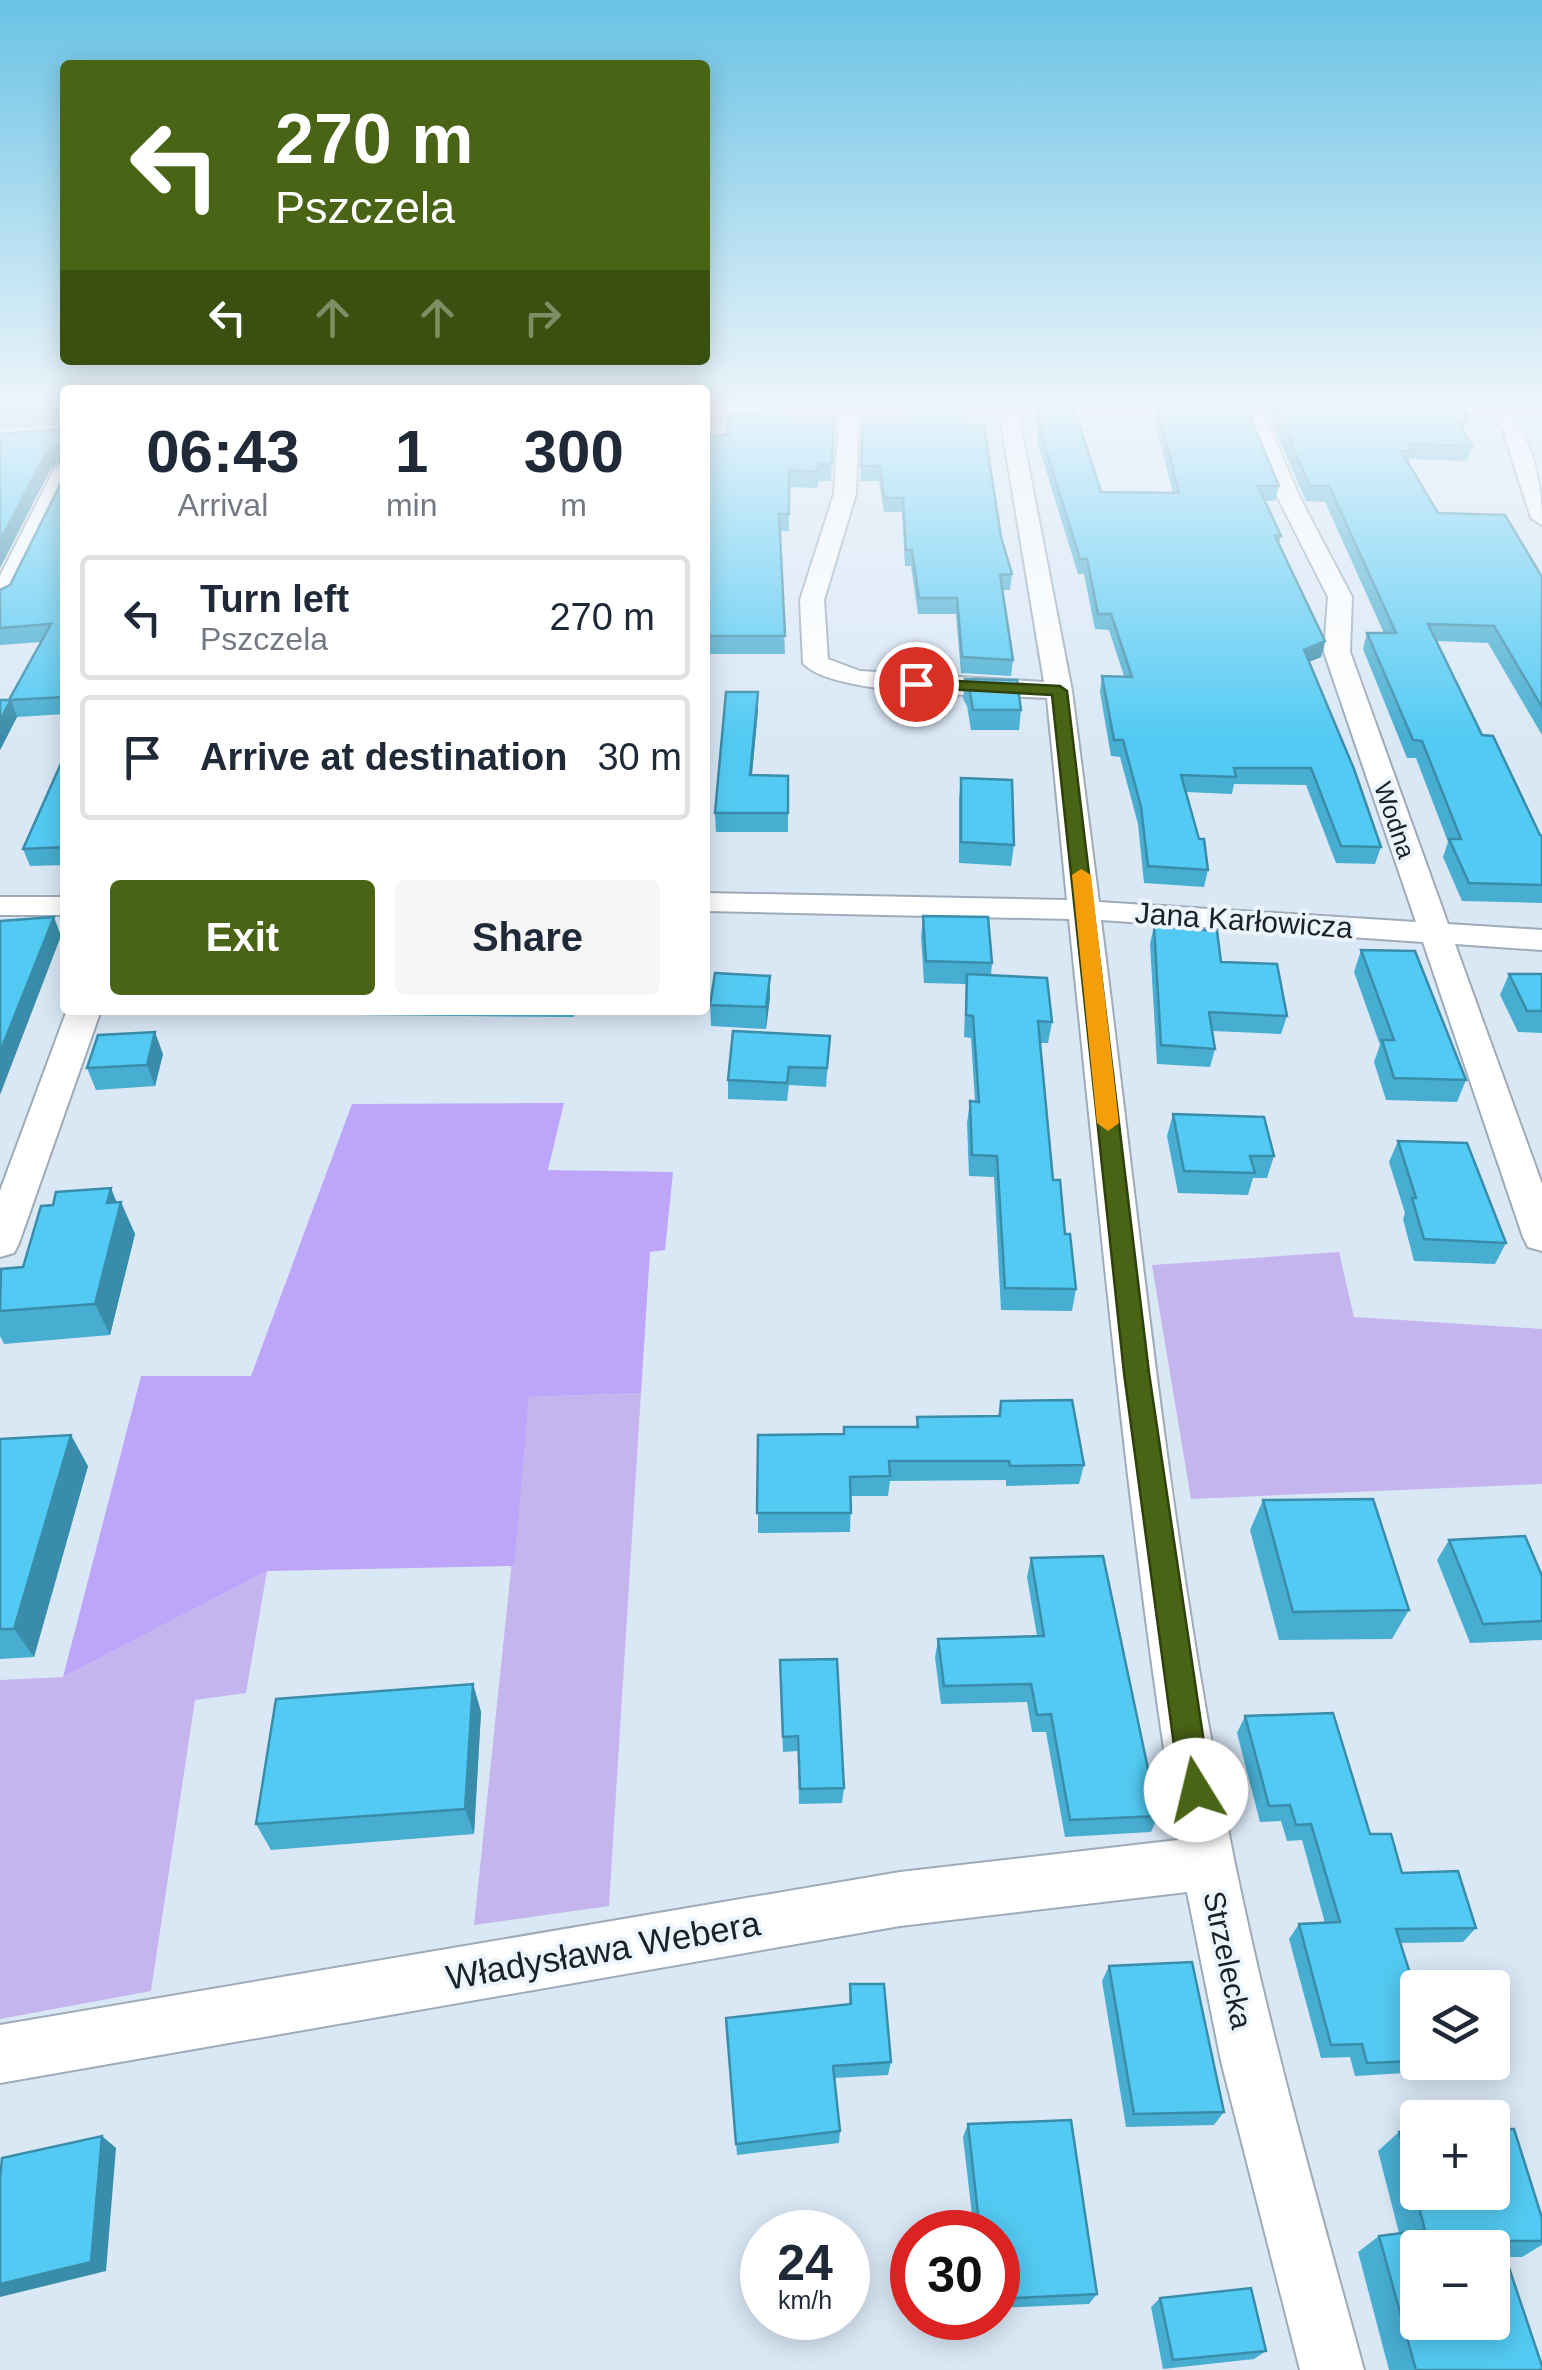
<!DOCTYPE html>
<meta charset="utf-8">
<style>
:root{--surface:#fff;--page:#f6f6f7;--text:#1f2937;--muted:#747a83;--line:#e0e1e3;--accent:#496414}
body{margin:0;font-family:Arial,sans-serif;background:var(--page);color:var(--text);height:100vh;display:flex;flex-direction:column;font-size:38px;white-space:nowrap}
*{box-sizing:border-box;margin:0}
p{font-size:32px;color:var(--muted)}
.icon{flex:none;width:55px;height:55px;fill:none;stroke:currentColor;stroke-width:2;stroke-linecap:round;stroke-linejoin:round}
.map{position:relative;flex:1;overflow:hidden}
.panel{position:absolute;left:60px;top:385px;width:650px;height:630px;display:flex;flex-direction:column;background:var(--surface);border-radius:10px;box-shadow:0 5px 25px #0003}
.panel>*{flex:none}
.top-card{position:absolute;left:60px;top:60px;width:650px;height:305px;border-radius:10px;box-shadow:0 5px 25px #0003;background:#496414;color:#fff;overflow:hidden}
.fabs{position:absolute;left:1400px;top:1970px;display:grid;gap:20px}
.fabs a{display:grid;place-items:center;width:110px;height:110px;border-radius:10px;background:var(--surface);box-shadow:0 5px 25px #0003;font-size:50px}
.speed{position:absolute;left:740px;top:2210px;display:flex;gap:20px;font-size:50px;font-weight:700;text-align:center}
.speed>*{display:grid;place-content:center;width:130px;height:130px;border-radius:50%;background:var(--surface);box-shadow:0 5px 25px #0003;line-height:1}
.speed small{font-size:25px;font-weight:400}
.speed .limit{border:15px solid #d22;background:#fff;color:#111}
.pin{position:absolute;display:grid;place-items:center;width:85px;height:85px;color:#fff;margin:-42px;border:5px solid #fff;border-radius:50%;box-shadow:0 2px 10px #0007}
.me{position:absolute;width:110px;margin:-55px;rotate:351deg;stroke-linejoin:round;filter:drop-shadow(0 0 8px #0008)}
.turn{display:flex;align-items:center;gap:35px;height:210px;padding:0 50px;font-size:45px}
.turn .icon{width:130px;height:130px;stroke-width:2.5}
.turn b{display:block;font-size:70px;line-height:85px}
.lanes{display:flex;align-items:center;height:95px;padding:0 50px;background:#0003;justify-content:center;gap:50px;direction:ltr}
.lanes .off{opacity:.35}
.eta{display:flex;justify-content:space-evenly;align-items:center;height:170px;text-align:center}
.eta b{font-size:60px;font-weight:700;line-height:70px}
.primary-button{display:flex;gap:20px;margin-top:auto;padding:20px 50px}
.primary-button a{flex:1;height:115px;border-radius:10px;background:var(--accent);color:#fff;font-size:40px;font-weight:700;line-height:115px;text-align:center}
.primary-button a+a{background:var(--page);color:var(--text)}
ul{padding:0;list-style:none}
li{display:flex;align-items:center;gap:30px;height:125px;margin:0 20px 15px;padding:0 30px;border:5px solid var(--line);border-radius:10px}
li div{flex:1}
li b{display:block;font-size:38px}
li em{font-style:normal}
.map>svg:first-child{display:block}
.green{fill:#c4b5ef}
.forest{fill:#bda5f9}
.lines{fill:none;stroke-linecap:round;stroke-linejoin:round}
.minor-casing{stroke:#9eabb9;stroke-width:4}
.minor{fill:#fff;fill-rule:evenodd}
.wall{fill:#47aed1}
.shaded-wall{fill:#3a8daa}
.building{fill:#53caf3;stroke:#3a8daa;stroke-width:2.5;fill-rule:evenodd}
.route{fill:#496414;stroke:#2f410d;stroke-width:2.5}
.slow{fill:#f59e0b}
.labels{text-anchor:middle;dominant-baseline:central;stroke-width:8;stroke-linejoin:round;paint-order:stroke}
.far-street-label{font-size:25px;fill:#1c2126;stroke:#ecf5fd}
.street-label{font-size:30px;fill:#1c2126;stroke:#ecf5fd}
.near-street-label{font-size:35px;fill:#1c2126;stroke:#ecf5fd}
</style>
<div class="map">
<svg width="1542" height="2370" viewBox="0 0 1542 2370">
<rect width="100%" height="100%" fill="#dae8f6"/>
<path class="green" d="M1339,1252L1354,1317L1542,1329V1484L1191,1499L1152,1265Z
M641,1393L609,1906L474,1925L529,1397Z
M267,1571L246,1693L195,1700L151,1991L0,2019V1680L63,1677Z"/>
<path class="forest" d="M564,1103L548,1170L673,1172L665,1250L650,1252L641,1393L529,1397L514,1566L267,1571L63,1677L141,1376H251L352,1104Z"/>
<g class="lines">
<g class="minor-casing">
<path id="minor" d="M705,405H1217L1215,411L1208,413L1019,417L1072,691L1099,902L1416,922L1324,652L1328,597L1278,498L1241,407L1260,405L1300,498L1352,597L1350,652L1448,924L1542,930V950L1455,944L1542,1184V1251L1528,1247L1523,1237L1423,942L1101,920C1141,1235 1171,1554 1235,1864C1270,2035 1318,2202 1364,2370H1300L1221,2061L1187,1892L900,1926L0,2083V2025L900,1872L1178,1840C1129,1535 1101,1227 1069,919L705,911V893L1067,900L1047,698C998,695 831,697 803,663L800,600L834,494L839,414L705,416ZM987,413L1000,417L1044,682L860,671L828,659L824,600L856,494L859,414Z
M1404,405H1542V414H1510C1535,446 1542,485 1542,525L1531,518L1503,431L1490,413H1413L1406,411Z
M65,464V491L12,599L0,606V576L54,470Z
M0,897H65V915H0Z
M67,1010H101L19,1243L14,1253L0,1257V1191Z"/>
</g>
<use href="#minor" class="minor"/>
</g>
<path class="wall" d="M0,405H65V714L17,717L0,750V700H9L41,642L0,645V590L10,585L64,477L62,462L51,468L0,568V434L63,429V425L0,429Z
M907,405L968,426L1012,574L1010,590H1002L1013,660L1011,676L961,673L956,614H918L911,566H905L902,512H884L879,481H860L863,419H906Z
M1036,405L1101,492L1173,493L1154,418L1156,405L1279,486L1275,501H1264L1281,536L1279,544L1325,641L1321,657L1309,662L1381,847L1375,864L1336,863L1306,785L1234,784L1232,794L1186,792L1208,870L1204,887L1144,883L1138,824L1120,757L1111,756L1100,692L1102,676H1124L1109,630L1095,629L1084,574H1078L1037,441L1038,429L1035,418Z
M1272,405H1462L1468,414L1463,431L1472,446L1467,461L1410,459L1409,464L1438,513L1542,577V735L1488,643L1436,641L1482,735L1540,835L1542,836V903L1462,901L1443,857L1448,842L1416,758H1407L1363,649L1367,633H1384L1325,502L1306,501L1270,418Z
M834,418L831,481H819L817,488L789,487V531H780L785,654H705V436L727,435Z
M965,679L1021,710L1019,730H971L967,706L963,699Z
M758,692V710L752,775L788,776V832H716L715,813Z
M65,759V865L30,866L23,849Z
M961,778L1014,845L1011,866L959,863V799Z
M923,916L992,963L991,976L1052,1022L1048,1043H1040L1053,1180L1076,1289L1072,1311L1001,1310L994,1177L969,1176L967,1123L970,1101L975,1102L971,1038L964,1037L966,984L924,983L921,937Z
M1154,926L1287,1016L1281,1034L1212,1031L1215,1049L1210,1067L1157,1064L1150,944Z
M1361,950L1466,1080L1457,1102L1386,1100L1374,1062L1380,1045L1354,972Z
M1509,974H1542V1033L1518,1032L1500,995Z
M770,997L766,1029L711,1026L710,1005Z
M256,1010H575L574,1017L257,1014Z
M830,1036L826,1087L789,1085L787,1101L728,1099V1080Z
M163,1054L155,1086L96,1090L87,1068Z
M1173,1114L1274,1156L1267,1178H1253L1248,1195L1178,1193L1167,1136Z
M1398,1141L1506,1243L1495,1264L1414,1261L1403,1219L1405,1213L1389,1162Z
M117,1202L135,1234L110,1335L4,1344L0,1336V1271L23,1267Z
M1001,1401L1084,1465L1079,1484L1006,1486V1480L890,1481L888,1496H851L850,1532L758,1533V1435L844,1434L916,1427L917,1417L998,1416Z
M0,1439L88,1466L34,1657L0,1659Z
M1263,1500L1409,1610L1392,1639L1279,1640L1250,1530Z
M1449,1540L1542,1576V1640L1470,1643L1437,1560Z
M1031,1558L1158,1816L1151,1832L1065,1837L1046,1732H1032L1027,1702L941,1704L935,1658L938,1639L1037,1636L1027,1577Z
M780,1660L844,1788L842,1803L799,1804L798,1751L783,1752Z
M473,1684L481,1712L474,1834L271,1850L256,1824Z
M1245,1716L1370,1834L1402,1873L1476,1928L1463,1942L1400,1943L1418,1999V2062H1433L1423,2072L1355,2076L1350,2057L1321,2058L1289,1939L1299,1924L1325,1923L1302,1840L1287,1841L1281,1821L1260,1822L1237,1733Z
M1109,1966L1224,2112L1214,2125L1126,2127L1102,1981Z
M850,1984L891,2062L888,2075L834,2078L840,2131L839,2143L737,2155L726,2018L849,2004Z
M968,2124L1097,2294L1089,2304L998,2308V2232H974L963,2137Z
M1399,2132L1542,2218V2245L1522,2257H1505L1542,2370H1389L1358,2252L1379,2236L1399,2233L1378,2151Z
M1160,2298L1266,2351L1254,2359L1163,2369L1151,2307Z"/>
<path class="shaded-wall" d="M61,445L65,461L51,468L0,568V541L46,453Z
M1325,641L1321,657L1299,666L1304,650Z
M758,692V710L750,794V775Z
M11,700L17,717L0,750V720Z
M54,917L61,936L0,1095V1052Z
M770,976V997L766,1029V1007Z
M155,1032L163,1054L155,1086L147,1065Z
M111,1188L119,1208L121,1202L135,1234L110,1335L95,1304L107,1203Z
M71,1435L88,1466L34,1657L14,1629Z
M473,1684L481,1712L474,1834L465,1809Z
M102,2136L116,2148L106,2271L0,2297V2284Z"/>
<path class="building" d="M0,405H65V697L9,700L51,624L0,628V590L10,585L64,477L61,445L46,453L0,541V434L63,429L64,414L60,411L0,414Z
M907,405H964L968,426H984L1001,537L1012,574L1000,575L1013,660L962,657L957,598H919L912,550H906L903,498H884L880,466H861L863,419H911Z
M1037,405H1073L1101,492L1179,493L1157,405H1245L1279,486H1258L1281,536H1275L1325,641L1304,650L1354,769L1381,847L1341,846L1311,768H1234L1236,777L1181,775L1199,839H1204L1208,870L1148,866L1141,807L1123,740H1114L1102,676L1132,677L1111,614H1098L1087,559H1080L1039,427H1044Z
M1274,405H1462L1468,414H1460L1466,422H1458L1472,446L1409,444L1413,451H1401L1438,513L1505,515L1542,577V707L1494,626L1428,624L1482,735L1493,736L1540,835L1542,836V885L1469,883L1449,839H1461L1422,741L1413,740L1367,633H1396L1329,486H1310Z
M728,415L834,418L832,464H819L817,472L789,470V514H779L785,636H705V436L727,435Z
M965,679L1017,680L1021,710H973L969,686Z
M726,692H758L750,775L788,776V813H715Z
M0,700H11L0,720Z
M63,759H65V847L23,849Z
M961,778L1012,780L1014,845L961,842Z
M923,916L988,917L992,963L926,961Z
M54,917L0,1052V921Z
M1154,926L1217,931L1221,962L1277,964L1287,1016L1209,1012L1215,1049L1161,1045Z
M1361,950L1415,951L1466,1080L1394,1078L1382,1040H1394Z
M715,973L770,976L766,1007L710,1005Z
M967,974L1047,978L1052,1022L1038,1021L1053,1180H1060L1065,1234H1070L1076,1289L1005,1288L997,1156L972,1155L970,1101L979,1102L973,1016L966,1015Z
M1509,974H1542V1011H1527Z
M733,1031L830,1036L827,1068L789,1067L787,1083L728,1080Z
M155,1032L147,1065L87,1068L98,1035Z
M1173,1114L1264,1117L1274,1156H1250L1255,1173L1184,1171Z
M1398,1141L1467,1143L1506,1243L1424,1239L1412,1198H1416Z
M111,1188L107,1203L121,1202L95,1304L0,1311L1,1269L23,1267L41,1206L53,1205L56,1192Z
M1072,1400L1084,1465L1010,1466L1009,1461H889L890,1476L850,1477L851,1513H757L758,1435L844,1434V1427H918L917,1417L1000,1416L1001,1401Z
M71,1435L14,1629H0V1439Z
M1373,1499L1409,1610L1293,1612L1263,1500Z
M1525,1536L1542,1576V1621L1483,1624L1449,1540Z
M1103,1556L1158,1816L1070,1820L1051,1714L1037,1715L1031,1684L944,1686L938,1639L1044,1636L1031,1558Z
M837,1659L844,1788L800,1789L798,1736L783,1737L780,1660Z
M473,1684L465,1809L256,1824L276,1699Z
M1333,1713L1370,1834H1391L1402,1873L1458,1871L1476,1928L1396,1929L1418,1999V2061L1367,2063L1362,2044L1331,2045L1299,1924L1340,1922L1311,1824L1296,1825L1290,1805L1269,1806L1245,1716Z
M1192,1962L1224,2112L1134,2114L1109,1966Z
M850,1984H884L891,2062L833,2066L840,2131L736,2144L726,2018L851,2004Z
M1071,2120L1097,2294L998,2299V2232H980L968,2124Z
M1492,2129H1514L1542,2218V2241H1500L1542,2366V2370H1416L1379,2236L1425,2230L1399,2132L1418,2131V2192H1492ZM1418,2248H1492V2322H1418Z
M102,2136L91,2262L0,2284V2179L2,2158Z
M1251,2288L1266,2351L1173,2360L1160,2298Z"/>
<linearGradient id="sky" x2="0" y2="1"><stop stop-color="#69c3e5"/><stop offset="0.55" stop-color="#eef5fb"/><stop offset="1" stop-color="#eef5fb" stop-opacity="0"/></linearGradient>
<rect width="1542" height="737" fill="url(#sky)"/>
<path class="route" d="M916,679L1060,686L1067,691L1149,1373L1211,1790L1207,1801L1196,1806L1184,1801L1180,1790L1124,1373L1052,695L910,687V680Z"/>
<path class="slow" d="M1081,869L1091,875L1119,1123L1108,1131L1097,1123L1072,875Z"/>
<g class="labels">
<g class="far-street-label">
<text transform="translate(1395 820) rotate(71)">Wodna</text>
</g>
<g class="street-label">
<text transform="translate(1244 920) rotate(4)">Jana Karłowicza</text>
<text transform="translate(1228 1960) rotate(78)">Strzelecka</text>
</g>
<g class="near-street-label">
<text transform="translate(603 1950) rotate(-10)">Władysława Webera</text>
</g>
</g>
</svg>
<div class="fabs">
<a><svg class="icon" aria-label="layers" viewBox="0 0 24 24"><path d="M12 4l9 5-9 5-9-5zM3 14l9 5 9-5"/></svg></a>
<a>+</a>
<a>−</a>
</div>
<div class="speed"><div>24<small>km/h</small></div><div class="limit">30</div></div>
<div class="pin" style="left:916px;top:684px;background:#d93025"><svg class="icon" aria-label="arrive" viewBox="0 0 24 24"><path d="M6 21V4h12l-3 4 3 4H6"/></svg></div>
<svg class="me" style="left:1196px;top:1790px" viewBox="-20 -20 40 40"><circle r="19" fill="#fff"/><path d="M0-13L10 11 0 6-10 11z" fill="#496414"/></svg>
<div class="top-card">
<div class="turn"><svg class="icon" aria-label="left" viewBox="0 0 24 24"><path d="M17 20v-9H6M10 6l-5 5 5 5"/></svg><div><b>270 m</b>Pszczela</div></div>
<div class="lanes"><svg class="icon" aria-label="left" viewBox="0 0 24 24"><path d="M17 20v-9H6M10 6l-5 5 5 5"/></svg><svg class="icon off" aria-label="ahead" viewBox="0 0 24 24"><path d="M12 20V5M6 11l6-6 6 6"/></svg><svg class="icon off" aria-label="ahead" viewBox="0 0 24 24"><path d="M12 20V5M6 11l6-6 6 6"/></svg><svg class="icon off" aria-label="right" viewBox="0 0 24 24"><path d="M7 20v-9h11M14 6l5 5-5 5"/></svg></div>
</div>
<section class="panel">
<div class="eta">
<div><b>06:43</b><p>Arrival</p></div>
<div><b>1</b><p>min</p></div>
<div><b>300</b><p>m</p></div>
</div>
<ul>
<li><svg class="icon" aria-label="left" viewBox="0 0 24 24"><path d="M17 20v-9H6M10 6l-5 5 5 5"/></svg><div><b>Turn left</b><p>Pszczela</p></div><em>270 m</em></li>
<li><svg class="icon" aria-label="arrive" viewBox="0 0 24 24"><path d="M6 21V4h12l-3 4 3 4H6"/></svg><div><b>Arrive at destination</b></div><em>30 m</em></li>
</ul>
<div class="primary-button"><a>Exit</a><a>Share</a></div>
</section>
</div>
